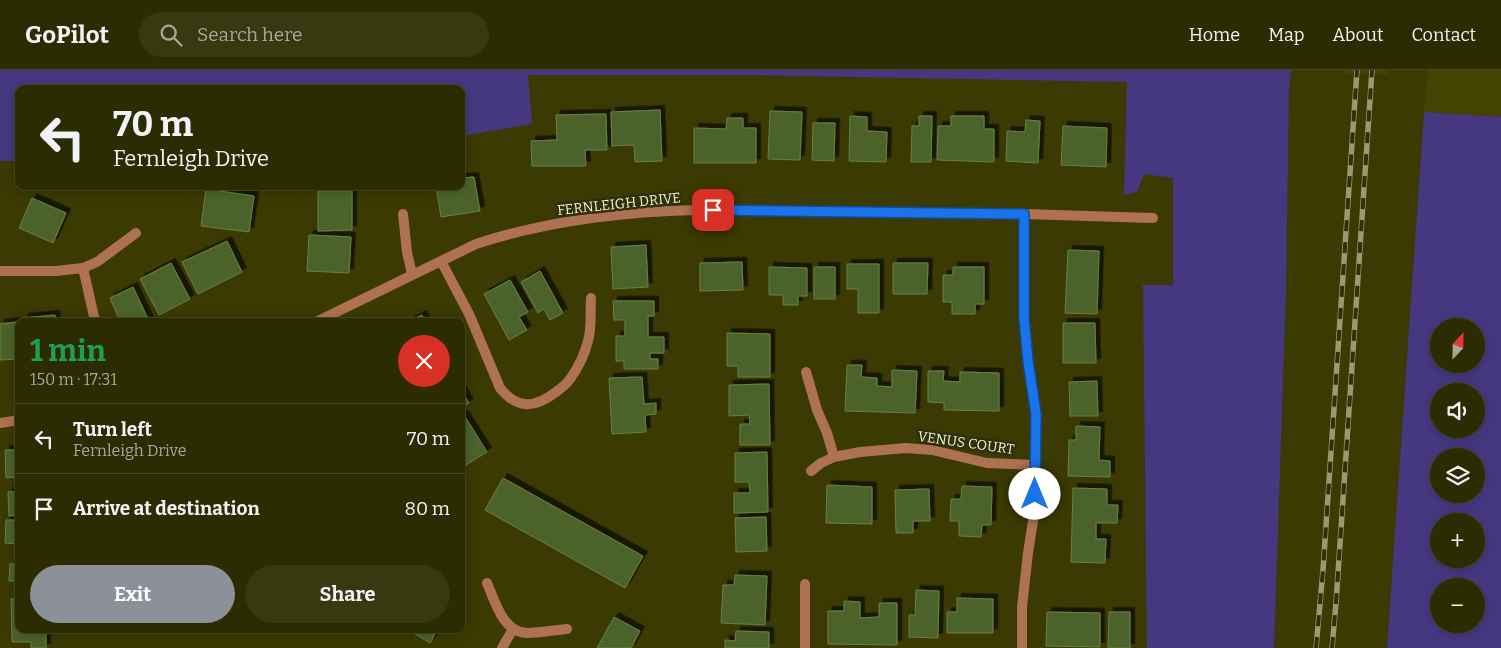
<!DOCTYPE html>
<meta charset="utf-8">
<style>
:root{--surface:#2c2c02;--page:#383811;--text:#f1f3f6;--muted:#a6a799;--line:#484824;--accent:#8c9099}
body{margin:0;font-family:Bitter,serif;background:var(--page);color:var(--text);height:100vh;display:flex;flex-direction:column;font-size:19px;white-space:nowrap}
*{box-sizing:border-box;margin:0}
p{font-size:16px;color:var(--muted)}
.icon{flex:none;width:28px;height:28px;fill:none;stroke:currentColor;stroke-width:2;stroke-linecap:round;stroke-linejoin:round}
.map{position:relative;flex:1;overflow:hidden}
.side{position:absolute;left:15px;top:248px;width:450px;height:315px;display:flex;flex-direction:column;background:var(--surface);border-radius:10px;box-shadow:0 2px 12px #0003,0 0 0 1px var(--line)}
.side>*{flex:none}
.banner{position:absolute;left:15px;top:15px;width:450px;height:105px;border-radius:10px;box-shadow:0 2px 12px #0003,0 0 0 1px var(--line);background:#2c2c02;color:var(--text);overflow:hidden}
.needle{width:32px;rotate:22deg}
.controls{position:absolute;left:1430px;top:248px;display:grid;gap:10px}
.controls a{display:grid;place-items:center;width:55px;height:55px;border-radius:50%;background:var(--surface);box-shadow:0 2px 12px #0003,0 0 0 1px var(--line);font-size:25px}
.pin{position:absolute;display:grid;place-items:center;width:42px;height:42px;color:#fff;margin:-21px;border-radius:10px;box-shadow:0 2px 8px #0006}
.me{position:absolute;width:55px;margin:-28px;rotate:0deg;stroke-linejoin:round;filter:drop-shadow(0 0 4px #0008)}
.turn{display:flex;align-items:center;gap:18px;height:105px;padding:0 15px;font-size:22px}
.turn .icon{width:65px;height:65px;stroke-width:2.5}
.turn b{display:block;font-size:35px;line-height:42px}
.round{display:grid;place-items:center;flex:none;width:52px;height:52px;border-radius:26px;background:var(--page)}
.headline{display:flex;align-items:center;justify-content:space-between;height:85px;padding:0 15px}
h1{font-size:30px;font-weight:700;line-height:38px;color:#1e9e55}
.cta{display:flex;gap:10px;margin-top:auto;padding:10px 15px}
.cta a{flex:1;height:58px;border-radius:30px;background:var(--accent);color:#fff;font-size:20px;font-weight:700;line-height:58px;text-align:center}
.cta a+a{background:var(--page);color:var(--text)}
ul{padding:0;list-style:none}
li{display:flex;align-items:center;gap:15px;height:70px;padding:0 15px;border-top:1px solid var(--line)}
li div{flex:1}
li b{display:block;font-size:19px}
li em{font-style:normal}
header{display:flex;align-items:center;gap:30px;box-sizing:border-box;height:70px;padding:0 25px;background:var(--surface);border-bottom:1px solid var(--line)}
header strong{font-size:24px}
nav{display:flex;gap:28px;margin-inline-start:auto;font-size:18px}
.search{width:350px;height:45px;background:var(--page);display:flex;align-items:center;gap:12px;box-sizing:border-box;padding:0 18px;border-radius:28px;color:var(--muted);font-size:19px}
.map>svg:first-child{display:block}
.built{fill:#444302}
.green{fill:#453881;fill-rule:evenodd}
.building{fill:#4c642a;stroke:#678146;filter:url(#shadow)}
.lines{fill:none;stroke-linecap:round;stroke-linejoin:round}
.street{stroke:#ae7151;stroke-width:10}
.rail-casing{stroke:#9a9a6e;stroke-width:5.5}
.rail{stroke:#302f0b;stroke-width:4;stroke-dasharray:11;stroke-linecap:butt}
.route-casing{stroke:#114b97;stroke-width:12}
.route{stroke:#1a73e8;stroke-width:9}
.labels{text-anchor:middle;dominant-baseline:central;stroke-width:5;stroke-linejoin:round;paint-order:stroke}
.street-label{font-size:14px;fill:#f1f2d0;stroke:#302f0b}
</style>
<header>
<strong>GoPilot</strong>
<div class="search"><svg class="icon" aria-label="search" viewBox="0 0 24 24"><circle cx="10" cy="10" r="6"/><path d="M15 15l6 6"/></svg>Search here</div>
<nav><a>Home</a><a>Map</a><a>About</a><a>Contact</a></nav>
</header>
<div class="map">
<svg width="1501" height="578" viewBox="0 0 1501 578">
<defs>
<filter id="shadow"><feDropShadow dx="4.5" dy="-4.5" stdDeviation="0" flood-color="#0009"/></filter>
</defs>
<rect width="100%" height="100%" fill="#3b3a02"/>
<path class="built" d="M1345,0H1387V4H1345Z
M1428,0H1501V47L1424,42Z"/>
<path class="green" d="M0,0H1291L1289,17L1286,219L1274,578H1147L1143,215H1173V108L1144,104L1137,122L1124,125L1127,12L755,5H528L532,54L461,66V19H19V91H0Z
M1424,42L1501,47V578H1387ZM1476,256V294H1439V256ZM1476,321V359H1439V321ZM1476,386V424H1439V386ZM1476,451V489H1439V451ZM1476,516V554H1439V516Z"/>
<path class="building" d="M660,40L662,91L635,92L634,75L612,76L611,42Z
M770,41L802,42L800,90L768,89Z
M606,44L607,80H585L586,96H532L531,71L557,70L556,45Z
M850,46L867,47V61L887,62L886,92L849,91Z
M919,46H932L931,92H911L912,56H919Z
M951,46H984V59H994V92L937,90L938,56H951Z
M727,48H743V58H756V93H694V58L726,59Z
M1026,50L1040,51L1038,93L1006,91L1007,61L1025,62Z
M813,53H835L834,91L812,90Z
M1063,56L1107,58L1106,97L1061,95Z
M474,107L480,141L441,147L436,116H461V108Z
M206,119L254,126L249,162L201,156Z
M318,121H352V160L318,161Z
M32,128L66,143L53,173L19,158Z
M309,165L351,167L349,203L307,201Z
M227,171L242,202L198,224L182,192Z
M646,175L648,217L613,219L611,177Z
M1068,180L1099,181L1097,244L1065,243Z
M742,192L743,220L700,221V193Z
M171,193L190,229L159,245L140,209Z
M893,193H928L927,224H893Z
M847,194H879V243H858V219H847Z
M769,197L807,198V226H798V235H783V225H769Z
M814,197H835V229H814Z
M953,197H984V234H975V244H952V232H943V205H953Z
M540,201L563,243L550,250L544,239L538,243L521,212Z
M510,210L528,242L519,247L527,260L509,270L484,224Z
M133,217L149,251H120L110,228Z
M613,231H654V246H648V267H664V283H650V289H658V299H624V291H616V266H625V250H614Z
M55,245L56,251H24L23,248Z
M422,245L425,251H410Z
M16,252L19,289L0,290V254Z
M1063,253H1095L1096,293H1063Z
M727,263L770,264V307H738V296H727Z
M847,295H862L861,307L877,308V316L892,317V300L917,301L915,343L845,341Z
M928,301H944L943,311L960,312V302L999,303V341L944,340V333L928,332Z
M642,307L644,334L656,333V344L645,345L646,362L612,364L609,308Z
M1097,311L1098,346H1070L1069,312Z
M769,314L770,375H740V354H750L749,345L729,346V315Z
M461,320L469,333L461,338Z
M464,345L487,382L461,398V346Z
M1076,356L1100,357L1099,390L1110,391V407L1068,406L1069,370H1076Z
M5,380H19V407L6,408Z
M767,382L768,442L734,443V423H750L749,412H735V383Z
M503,408L643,486L625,518L485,440Z
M827,415L872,417V454L826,453Z
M962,416L992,417L991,455H982L981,467L959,466V451H950L951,429H961Z
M1073,418L1107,419V435H1118L1117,453H1096V469H1106L1105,493L1071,492Z
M929,419L930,451H913V463H896L895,420Z
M19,421V445L9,446L8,422Z
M766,447L767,481L736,482L735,448Z
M6,450H19V474L5,473Z
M10,494H19V511H9Z
M735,505L767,506L765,555L721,553L723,515H734Z
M916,520L939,521L938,568L909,567V545H915Z
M957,528L993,529V563H947V542H957Z
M11,529H19V559H46V578H31V572H12Z
M844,531L860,532V548L879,547V533H897V575L828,574V541H844Z
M1047,542L1100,543V577L1046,576Z
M1109,542H1130V578H1108Z
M614,547L640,561L631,578H597Z
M407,559H438L430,573Z
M736,561L769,562V578H725V570L735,571Z"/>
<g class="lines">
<path class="street" d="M403,144L407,182L412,204
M441,191L469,244L500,318C518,340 535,338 556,322C561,318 567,314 570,309C578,298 585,283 588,271C592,258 590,242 591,228
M83,198L95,251
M0,201H56L83,198L97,192L136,163
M318,251L476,174C546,151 621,142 695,140L1023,144L1153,148
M806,302L817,340L827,363L834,387
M0,353L19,350
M811,401L821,393L834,387L860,382L906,378L932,380L987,393L1035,395
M487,513C495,531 503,563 527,563C540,563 554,560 567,559
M502,578L513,559
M805,578V514
M1022,578V537L1028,483L1035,438L1036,344L1028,291L1024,248L1023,144"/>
<g class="rail-casing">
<path id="rail" d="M1316,578L1323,500L1357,0
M1332,578L1336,533L1372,0"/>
</g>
<use href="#rail" class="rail"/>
</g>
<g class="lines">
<g class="route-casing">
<path id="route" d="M713,140L1024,144V248L1028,291L1036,344L1035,424"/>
</g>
<use href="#route" class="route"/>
</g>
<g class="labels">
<g class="street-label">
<text transform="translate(619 134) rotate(-6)">FERNLEIGH DRIVE</text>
<text transform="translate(966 373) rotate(8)">VENUS COURT</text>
</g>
</g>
</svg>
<div class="controls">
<a><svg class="needle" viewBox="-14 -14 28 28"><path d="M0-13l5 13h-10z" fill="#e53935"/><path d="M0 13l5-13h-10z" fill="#a6a799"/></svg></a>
<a><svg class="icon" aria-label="sound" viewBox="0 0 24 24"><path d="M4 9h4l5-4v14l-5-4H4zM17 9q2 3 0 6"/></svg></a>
<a><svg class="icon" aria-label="layers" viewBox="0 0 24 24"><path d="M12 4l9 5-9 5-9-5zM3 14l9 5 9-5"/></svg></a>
<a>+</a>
<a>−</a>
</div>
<div class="pin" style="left:713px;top:140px;background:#d93025"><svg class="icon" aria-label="arrive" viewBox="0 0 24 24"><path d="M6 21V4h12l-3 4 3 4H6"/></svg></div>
<svg class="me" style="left:1035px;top:424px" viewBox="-20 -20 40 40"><circle r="19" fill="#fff"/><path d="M0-13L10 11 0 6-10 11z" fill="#1a73e8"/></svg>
<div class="banner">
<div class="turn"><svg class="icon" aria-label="left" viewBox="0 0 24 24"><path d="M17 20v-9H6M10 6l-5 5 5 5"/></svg><div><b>70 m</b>Fernleigh Drive</div></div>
</div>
<section class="side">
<div class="headline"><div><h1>1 min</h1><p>150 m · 17:31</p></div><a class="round" style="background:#d93025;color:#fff"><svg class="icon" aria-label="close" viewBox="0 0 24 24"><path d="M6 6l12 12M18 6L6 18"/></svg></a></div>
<ul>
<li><svg class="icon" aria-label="left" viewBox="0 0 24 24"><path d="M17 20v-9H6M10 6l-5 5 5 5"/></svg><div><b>Turn left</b><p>Fernleigh Drive</p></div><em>70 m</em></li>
<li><svg class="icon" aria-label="arrive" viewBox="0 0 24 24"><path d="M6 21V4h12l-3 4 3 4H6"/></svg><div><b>Arrive at destination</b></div><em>80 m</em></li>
</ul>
<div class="cta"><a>Exit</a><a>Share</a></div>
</section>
</div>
